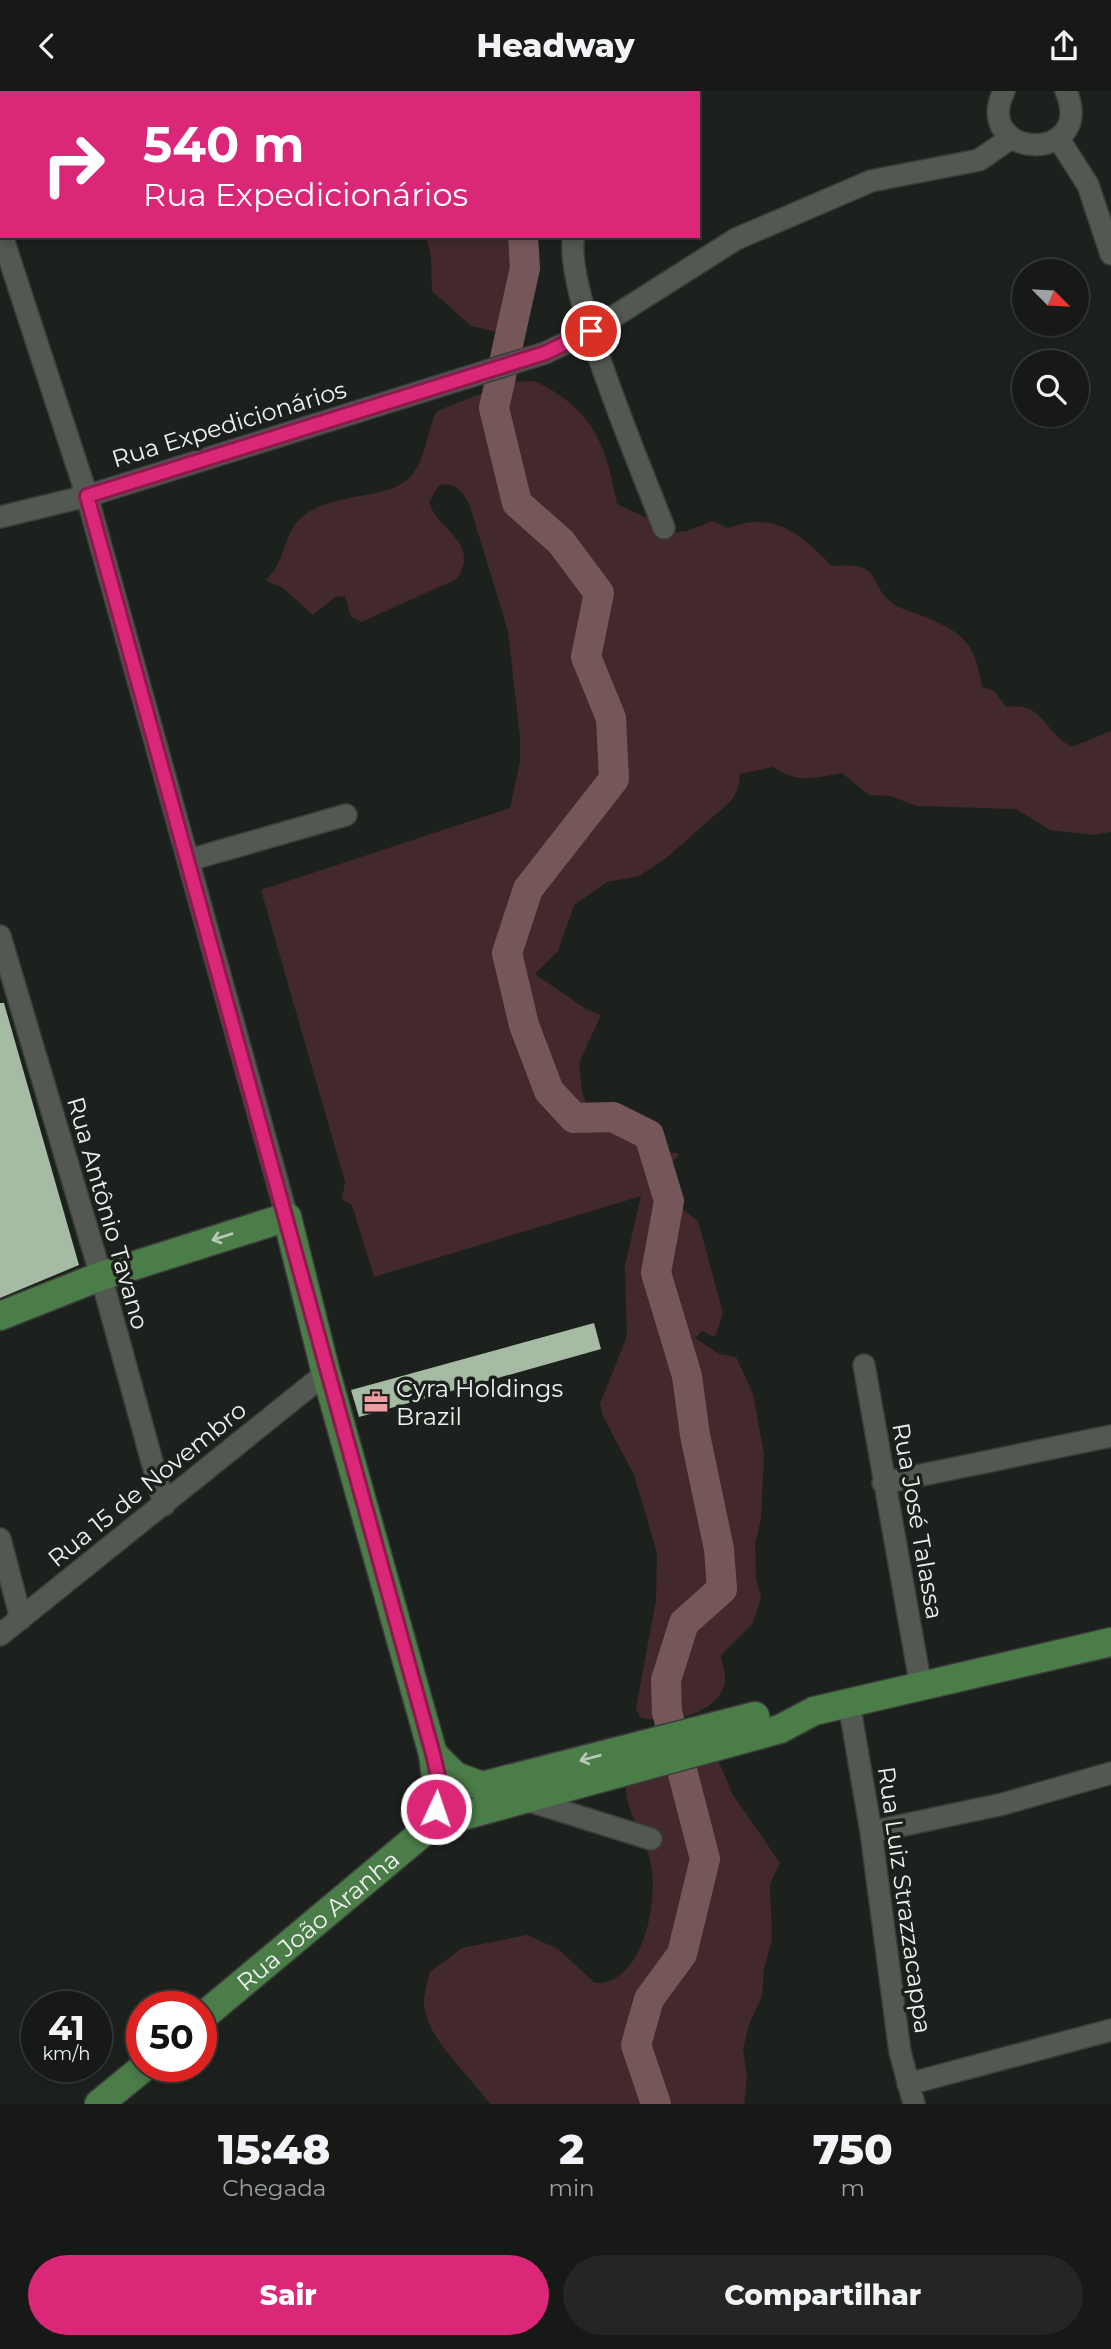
<!DOCTYPE html>
<html lang="pt">
<meta charset="utf-8">
<style>
:root{--surface:#161916;--page:#232623;--text:#f1f3f6;--muted:#9ea0a1;--line:#353835;--accent:#db2777}
body{margin:0;font-family:Montserrat,sans-serif;background:var(--page);color:var(--text);height:100vh;display:flex;flex-direction:column;font-size:26px;white-space:nowrap}
*{box-sizing:border-box;margin:0}
p{font-size:23px;color:var(--muted)}
.icon{flex:none;width:38px;height:38px;fill:none;stroke:currentColor;stroke-width:2;stroke-linecap:round;stroke-linejoin:round}
.map{position:relative;height:2013px;overflow:hidden}
.side{display:flex;flex-direction:column;background:var(--surface);flex:1}
.side>*{flex:none}
.top-card{position:absolute;left:0px;top:0px;width:700px;height:147px;box-shadow:0 4px 10px #0003,0 0 0 2px var(--line);background:#db2777;color:#fff;overflow:hidden}
.needle{width:46px;rotate:114deg}
.fabs{position:absolute;left:1012px;top:168px;display:grid;gap:14px}
.fabs a{display:grid;place-items:center;width:77px;height:77px;border-radius:50%;background:var(--surface);box-shadow:0 4px 10px #0003,0 0 0 2px var(--line);font-size:35px}
.speed{position:absolute;left:21px;top:1900px;display:flex;gap:14px;font-size:35px;font-weight:700;text-align:center}
.speed>*{display:grid;place-content:center;width:91px;height:91px;border-radius:50%;background:var(--surface);box-shadow:0 4px 10px #0003,0 0 0 2px var(--line);line-height:1}
.speed small{font-size:18px;font-weight:400}
.speed .limit{border:10px solid #d22;background:#fff;color:#111}
.pin{position:absolute;display:grid;place-items:center;width:60px;height:60px;color:#fff;margin:-30px;border:4px solid #fff;border-radius:50%;box-shadow:0 2px 7px #0007}
.me{position:absolute;width:77px;margin:-38px;rotate:3deg;stroke-linejoin:round;filter:drop-shadow(0 0 5px #0008)}
.turn{display:flex;align-items:center;gap:24px;height:147px;padding:0 28px;font-size:32px}
.turn .icon{width:91px;height:91px;stroke-width:2.5}
.turn b{display:block;font-size:49px;line-height:60px}
.eta{display:flex;justify-content:space-evenly;align-items:center;height:119px;text-align:center}
.eta b{font-size:42px;font-weight:800;line-height:49px}
.button{display:flex;gap:14px;margin-top:auto;padding:14px 28px}
.button a{flex:1;height:80px;border-radius:42px;background:var(--accent);color:#fff;font-size:28px;font-weight:800;line-height:80px;text-align:center}
.button a+a{background:var(--page);color:var(--text)}
header{display:flex;justify-content:space-between;align-items:center;height:91px;padding:0 28px;background:var(--surface);font-size:32px;font-weight:800}
.map>svg:first-child{display:block}
.green{fill:#43292c}
.lines{fill:none;stroke-linecap:round;stroke-linejoin:round}
.river{stroke:#755759;stroke-width:30}
.building{fill:#a5bba4}
.minor-casing{stroke:#3b3e3a;stroke-width:24}
.major-casing{stroke:#3b3e3a;stroke-width:31}
.minor{stroke:#535853;stroke-width:21}
.major{stroke:#4b7d49;stroke-width:28}
.oneway{stroke:#b6c9b5}
.route-casing{stroke:#8e194d;stroke-width:18}
.route{stroke:#db2777;stroke-width:12}
.labels{text-anchor:middle;dominant-baseline:central;stroke-width:7;stroke-linejoin:round;paint-order:stroke}
.street-label{font-size:24px;fill:#eff2ef;stroke:#1d211d}
.poi-label{font-size:24px;fill:#eff2ef;stroke:#1d211d;text-anchor:start}
</style>
<header><svg class="icon" aria-label="back" viewBox="0 0 24 24"><path d="M15 5l-7 7 7 7"/></svg>Headway<svg class="icon" aria-label="share" viewBox="0 0 24 24"><path d="M12 15V3M7 8l5-5 5 5M5 13v7h14v-7"/></svg></header>
<div class="map">
<svg width="1111" height="2013" viewBox="0 0 1111 2013">
<rect width="100%" height="100%" fill="#1d211d"/>
<path class="green" d="M426,145H532L539,172L531,202L496,241L471,235L432,200L431,166Z
M535,290C593,319 606,352 617,413L657,432L659,443L687,440L713,430L728,437C776,420 799,442 832,475C887,471 864,492 895,514C902,518 912,521 920,524C962,541 975,550 982,596L994,600L1006,616C1044,610 1043,641 1072,656L1111,640V741L1093,744L1050,739L1016,718L917,715L890,705L869,704L842,682C813,687 799,693 773,676L740,683L738,697L732,709L665,768L639,785L607,791L574,814L558,860L535,883L586,918L601,924L579,972L582,1001L592,1028L603,1037L643,1047L645,1057L679,1063L664,1083L661,1096L665,1105L698,1130L723,1222L716,1244L712,1245L702,1240L695,1247L719,1263L736,1266L753,1303L764,1363L761,1428L755,1453L756,1487L761,1506L753,1532L721,1564C722,1572 726,1584 725,1591C719,1624 665,1634 640,1626L636,1617L656,1509L657,1462L634,1384L603,1325L600,1313L627,1245L625,1175L641,1105L374,1186L352,1114L342,1108L345,1091L261,799L510,717L520,671V646L508,540L469,412C461,399 455,391 439,394L429,411C437,440 481,450 457,488L361,531L351,526L345,505L335,506L313,524L283,497L265,489C286,474 282,443 302,426C331,401 386,409 408,388C426,372 426,341 437,320L510,291Z
M708,1646L733,1704L780,1772L770,1793L772,1849L764,1878L762,1905L749,1933L743,1958L747,1987L744,2013H490C469,1983 422,1944 424,1908C425,1899 428,1889 430,1881L462,1857L527,1844L558,1858L595,1892C644,1895 660,1805 650,1769C645,1748 632,1729 627,1708C625,1698 626,1686 626,1675Z"/>
<g class="lines">
<path class="river" d="M489,2V0
M523,145L525,177L494,317L517,412L561,451L599,502L586,566L611,627L614,688L528,798L507,862L524,934L549,1000L574,1027L613,1026L649,1044L669,1110L656,1182L687,1285L695,1344L719,1458L722,1498L684,1532L666,1589L667,1621L705,1768L682,1863L649,1908L636,1954L656,2013"/>
</g>
<path class="building" d="M0,912H4L79,1174L0,1207Z
M594,1232L601,1258L359,1326L351,1299Z"/>
<g class="lines">
<g class="minor-casing">
<path id="minor" d="M1004,0C971,69 1097,74 1066,0
M140,2L142,0
M631,2L632,0
M1058,47L1088,94L1111,163
M0,123L2,122
M2,145L87,405L287,1126
M574,145C562,194 643,381 664,437
M0,426L87,405L545,262L591,240L736,148L871,90L979,69L1011,47
M189,769L346,724
M0,845L101,1185L164,1414
M864,1274L921,1596
M883,1392L1111,1345
M0,1448L21,1528
M0,1544L326,1282
M849,1612L871,1741L900,1961L914,2013
M523,1708L651,1748
M871,1741L1003,1713L1111,1682
M908,1993L1111,1939"/>
</g>
<g class="major-casing">
<g id="major">
<path d="M0,1225L101,1185L287,1126L326,1282L433,1663L438,1703L433,1733"/>
<path d="M433,1663L455,1685L482,1695L755,1625"/>
<path id="s1" d="M201,1927L433,1733L780,1638L814,1620L1111,1551"/>
<path d="M99,2013L144,1976"/>
</g>
</g>
<use href="#minor" class="minor"/>
<use href="#major" class="major"/>
</g>
<defs><path id="oneway-shaft" d="M-6 0H5M1.5-3L5.5 0L1.5 3" fill="none" stroke-width="1.6" stroke-linecap="round" stroke-linejoin="round" transform="scale(1.75)"/></defs>
<g class="oneway">
<use href="#oneway-shaft" transform="translate(222 1146) rotate(162)"/>
<use href="#oneway-shaft" transform="translate(590 1667) rotate(165)"/>
</g>
<g class="lines">
<g class="route-casing">
<path id="route" d="M436,1718L438,1685L433,1663L87,405L545,262L591,240"/>
</g>
<use href="#route" class="route"/>
</g>
<defs>
<g id="office-bare" transform="scale(1.89)"><path d="M-6-3h4V-5.5h4V-3h4V5H-6ZM-1-4.5V-3h2v-1.5ZM-6 0V1H6V0Z" fill="#f49aa3" stroke="#1d211d" stroke-width="2.5" paint-order="stroke"/></g>
</defs>
<g fill-rule="evenodd">
<use href="#office-bare" x="376" y="1311"/>
</g>
<g class="labels">
<g class="street-label">
<text transform="translate(229 333) rotate(-17)">Rua Expedicionários</text>
<text transform="translate(108 1122) rotate(74)">Rua Antônio Tavano</text>
<text transform="translate(147 1393) rotate(-39)">Rua 15 de Novembro</text>
<text transform="translate(918 1430) rotate(80)">Rua José Talassa</text>
<text transform="translate(905 1809) rotate(82)">Rua Luiz Strazzacappa</text>
<text stroke="none"><textPath href="#s1" startOffset="152">Rua João Aranha</textPath></text>
</g>
<g class="poi-label">
<text x="396" y="1297">Cyra Holdings<tspan x="396" dy="28">Brazil</tspan></text>
</g>
</g>
</svg>
<div class="fabs">
<a><svg class="needle" viewBox="-14 -14 28 28"><path d="M0-13l5 13h-10z" fill="#e53935"/><path d="M0 13l5-13h-10z" fill="#9ea0a1"/></svg></a>
<a><svg class="icon" aria-label="search" viewBox="0 0 24 24"><circle cx="10" cy="10" r="6"/><path d="M15 15l6 6"/></svg></a>
</div>
<div class="speed"><div>41<small>km/h</small></div><div class="limit">50</div></div>
<div class="pin" style="left:591px;top:240px;background:#d93025"><svg class="icon" aria-label="arrive" viewBox="0 0 24 24"><path d="M6 21V4h12l-3 4 3 4H6"/></svg></div>
<svg class="me" style="left:436px;top:1718px" viewBox="-20 -20 40 40"><circle r="17" fill="#db2777" stroke="#fff" stroke-width="3"/><path d="M0-11L8 9 0 5-8 9z" fill="#fff"/></svg>
<div class="top-card">
<div class="turn"><svg class="icon" aria-label="right" viewBox="0 0 24 24"><path d="M7 20v-9h11M14 6l5 5-5 5"/></svg><div><b>540 m</b>Rua Expedicionários</div></div>
</div>
</div>
<section class="side">
<div class="eta">
<div><b>15:48</b><p>Chegada</p></div>
<div><b>2</b><p>min</p></div>
<div><b>750</b><p>m</p></div>
</div>
<div class="button"><a>Sair</a><a>Compartilhar</a></div>
</section>
